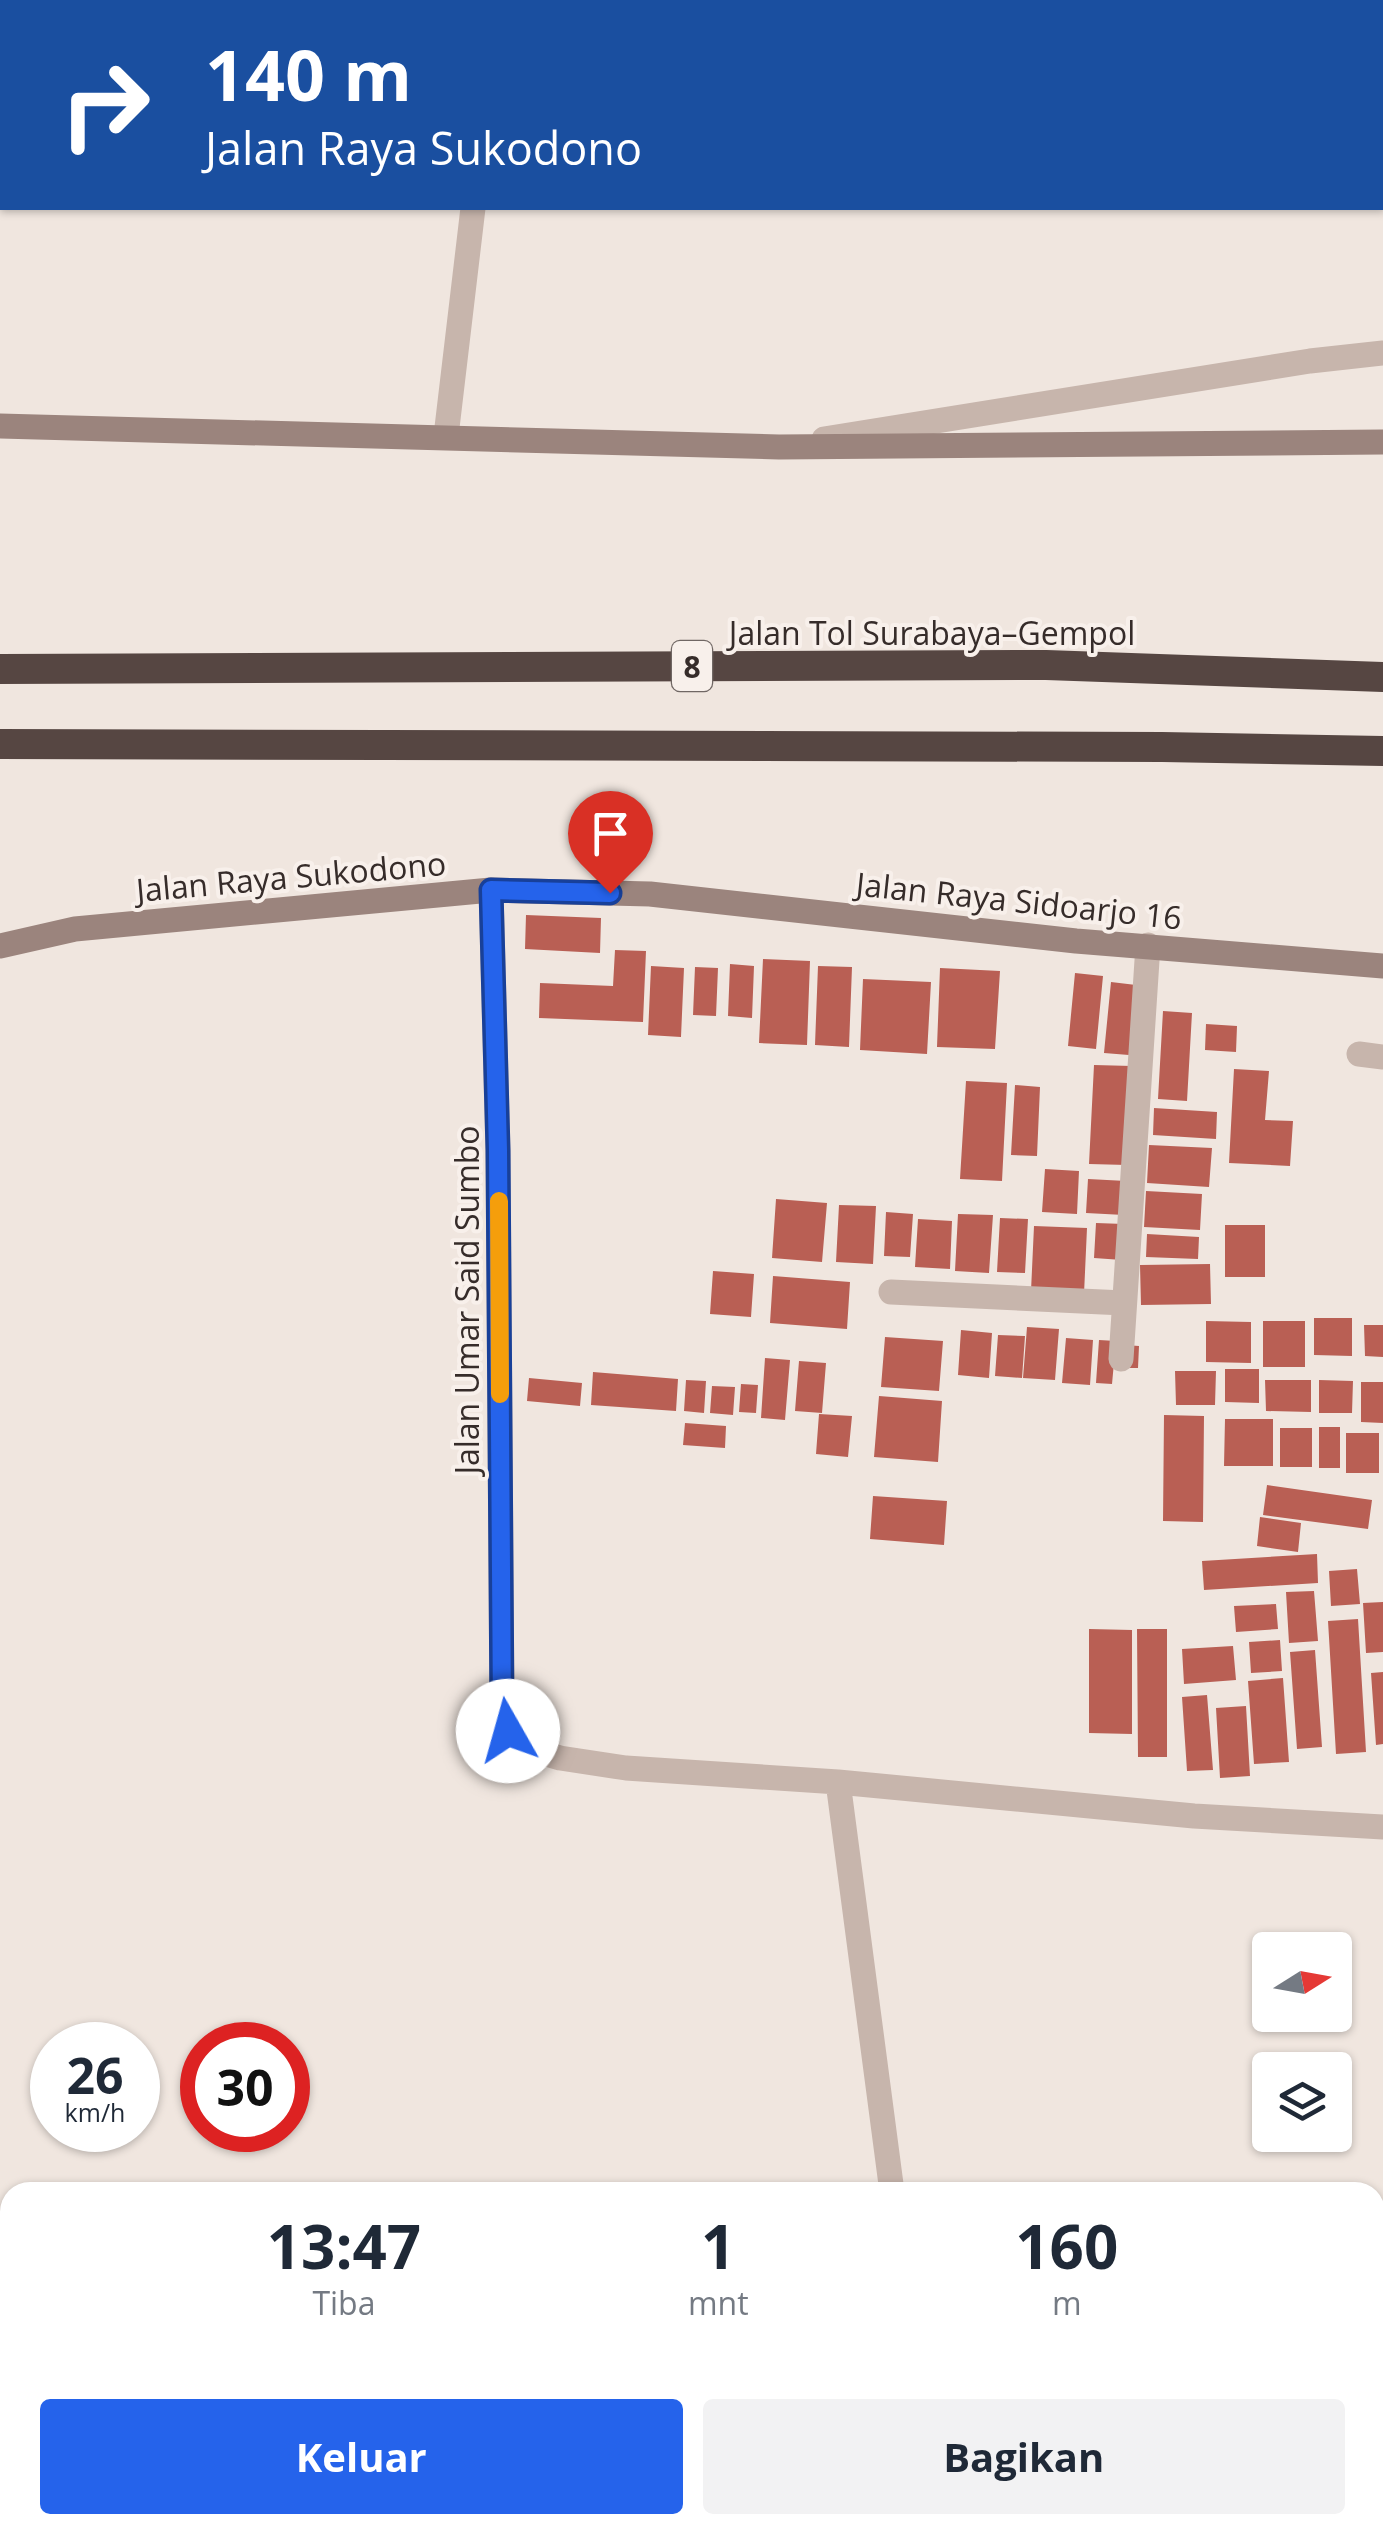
<!DOCTYPE html>
<html lang="id">
<meta charset="utf-8">
<style>
:root{--surface:#fff;--page:#f2f2f3;--text:#1f2937;--muted:#747a83;--accent:#2563eb}
body{margin:0;font-family:"Open Sans",sans-serif;background:var(--page);color:var(--text);height:100vh;display:flex;flex-direction:column;font-size:38px;white-space:nowrap}
*{box-sizing:border-box;margin:0}
p{font-size:32px;color:var(--muted)}
.icon{flex:none;width:55px;height:55px;fill:none;stroke:currentColor;stroke-width:2;stroke-linecap:round;stroke-linejoin:round}
.map{position:relative;flex:1;overflow:hidden}
.panel{position:absolute;left:0px;top:2182px;width:1385px;height:352px;display:flex;flex-direction:column;background:var(--surface);border-radius:30px 30px 0 0;box-shadow:0 2px 8px #0004}
.panel>*{flex:none}
.banner{position:absolute;left:0px;top:0px;width:1385px;height:210px;box-shadow:0 2px 8px #0004;background:#1a4fa0;color:#fff;overflow:hidden}
.needle{width:65px;rotate:79deg}
.tools{position:absolute;left:1252px;top:1932px;display:grid;gap:20px}
.tools a{display:grid;place-items:center;width:100px;height:100px;border-radius:10px;background:var(--surface);box-shadow:0 2px 8px #0004;font-size:50px}
.speed{position:absolute;left:30px;top:2022px;display:flex;gap:20px;font-size:50px;font-weight:700;text-align:center}
.speed>*{display:grid;place-content:center;width:130px;height:130px;border-radius:50%;background:var(--surface);box-shadow:0 2px 8px #0004;line-height:1}
.speed small{font-size:25px;font-weight:400}
.speed .limit{border:15px solid #d22;background:#fff;color:#111}
.pin{position:absolute;display:grid;place-items:center;width:85px;height:85px;color:#fff;margin:-102px -42px;border-radius:50% 50% 50% 0;rotate:-45deg;box-shadow:0 0 10px #0007}
.pin .icon{rotate:45deg}
.me{position:absolute;width:110px;margin:-55px;rotate:353deg;stroke-linejoin:round;filter:drop-shadow(0 0 8px #0008)}
.turn{display:flex;align-items:center;gap:35px;height:210px;padding:0 40px;font-size:45px}
.turn .icon{width:130px;height:130px;stroke-width:2.5}
.turn b{display:block;font-size:70px;line-height:85px}
.eta{display:flex;justify-content:space-evenly;align-items:center;height:170px;text-align:center}
.eta b{font-size:60px;font-weight:700;line-height:70px}
.button{display:flex;gap:20px;margin-top:auto;padding:20px 40px}
.button a{flex:1;height:115px;border-radius:10px;background:var(--accent);color:#fff;font-size:40px;font-weight:700;line-height:115px;text-align:center}
.button a+a{background:var(--page);color:var(--text)}
.map>svg:first-child{display:block}
.building{fill:#b95f54}
.lines{fill:none;stroke-linecap:round;stroke-linejoin:round}
.minor{stroke:#c7b5ac;stroke-width:25}
.secondary{stroke:#9b847d;stroke-width:25}
.motorway{stroke:#564642;stroke-width:30}
.route-casing{stroke:#184099;stroke-width:25}
.route{stroke:#2563eb;stroke-width:18}
.slow{stroke:#f59e0b;stroke-width:18}
.labels{text-anchor:middle;dominant-baseline:central;stroke-width:8;stroke-linejoin:round;paint-order:stroke}
.shield{fill:#f8f0eb;stroke:#706764;stroke-width:2.5}
.shield-label{font-size:30px;font-weight:bold;fill:#362c2a}
.street-label{font-size:32px;fill:#362c2a;stroke:#f8f0eb}
</style>
<div class="map">
<svg width="1383" height="2534" viewBox="0 0 1383 2534">
<rect width="100%" height="100%" fill="#f0e6df"/>
<path class="building" d="M526,915L601,918L600,953L525,949Z
M615,950L646,951L643,1022L539,1018L540,983L613,986Z
M763,959L810,961L807,1045L759,1043Z
M730,964L754,966L752,1018L728,1016Z
M651,966L684,968L681,1037L648,1035Z
M818,966L852,967L849,1047L815,1045Z
M695,967L718,968L716,1016L693,1015Z
M940,968L1000,971L995,1049L937,1047Z
M1075,973L1103,976L1096,1049L1068,1046Z
M863,979L931,982L927,1054L860,1050Z
M1111,982L1136,985L1129,1055L1104,1053Z
M1163,1011L1192,1013L1187,1101L1158,1099Z
M1206,1024L1237,1026L1236,1052L1205,1050Z
M1094,1065L1132,1066L1127,1165L1089,1164Z
M1234,1069L1269,1071L1265,1120L1293,1121L1290,1166L1229,1163Z
M966,1081L1007,1083L1002,1181L960,1179Z
M1015,1085L1040,1087L1037,1156L1011,1155Z
M1154,1108L1217,1112L1216,1139L1153,1135Z
M1149,1145L1212,1148L1209,1187L1147,1183Z
M1045,1169L1079,1171L1077,1214L1042,1212Z
M1088,1179L1126,1181L1124,1215L1086,1213Z
M1146,1191L1202,1194L1200,1230L1144,1227Z
M776,1199L827,1203L822,1262L772,1258Z
M839,1205L876,1206L873,1264L836,1262Z
M886,1212L913,1214L910,1257L884,1256Z
M958,1214L993,1215L989,1273L955,1271Z
M1000,1218L1028,1219L1025,1273L997,1272Z
M918,1219L952,1221L950,1269L915,1267Z
M1096,1223L1124,1224L1122,1260L1094,1258Z
M1225,1225H1265V1277H1225Z
M1034,1226L1087,1228L1084,1294L1031,1291Z
M1147,1234L1199,1237L1198,1259L1146,1257Z
M1210,1264L1211,1304L1141,1305L1140,1265Z
M713,1271L754,1274L751,1317L710,1314Z
M773,1276L850,1282L847,1329L770,1323Z
M1314,1318H1352V1356L1314,1355Z
M1206,1321L1251,1322V1363L1206,1362Z
M1263,1321H1305V1367H1263Z
M1364,1325H1383V1357L1365,1356Z
M1027,1327L1059,1329L1055,1380L1023,1378Z
M961,1330L992,1333L989,1378L958,1375Z
M998,1335L1025,1336L1022,1378L995,1376Z
M885,1337L943,1341L939,1391L881,1387Z
M1066,1338L1093,1340L1090,1385L1062,1383Z
M1099,1340L1116,1341L1112,1384L1096,1383Z
M1125,1345L1139,1346L1138,1368H1124Z
M765,1358L790,1360L785,1420L761,1418Z
M799,1361L826,1363L822,1413L795,1411Z
M1225,1369H1259V1403L1225,1402Z
M1175,1371H1216L1215,1405H1176Z
M593,1372L678,1379L676,1411L591,1405Z
M529,1378L582,1383L580,1406L527,1401Z
M686,1380L706,1381L704,1413L684,1411Z
M1265,1380H1311V1412L1266,1411Z
M1319,1380L1353,1381L1352,1413H1319Z
M1361,1382H1383V1423L1361,1422Z
M741,1384L758,1385L756,1413L739,1412Z
M712,1386L735,1387L733,1415L710,1413Z
M879,1396L942,1401L938,1462L874,1457Z
M819,1414L852,1416L848,1457L816,1454Z
M1164,1415L1204,1416L1203,1522L1163,1521Z
M1225,1419H1273V1466H1224Z
M685,1423L726,1426L725,1448L683,1445Z
M1319,1427H1340V1468H1319Z
M1280,1428H1312V1467H1280Z
M1346,1433H1379V1473H1346Z
M1267,1485L1372,1500L1368,1529L1263,1515Z
M873,1496L947,1501L944,1545L870,1539Z
M1260,1517L1301,1523L1298,1552L1257,1546Z
M1317,1554L1318,1583L1204,1590L1202,1561Z
M1357,1569L1360,1604L1331,1606L1329,1571Z
M1314,1591L1318,1641L1289,1643L1286,1592Z
M1383,1602V1652L1366,1653L1363,1603Z
M1276,1604L1278,1629L1236,1632L1234,1606Z
M1358,1619L1366,1752L1336,1754L1328,1621Z
M1089,1629L1132,1630V1734L1089,1733Z
M1137,1629H1167V1757H1138Z
M1280,1640L1282,1671L1251,1673L1249,1642Z
M1233,1646L1236,1680L1184,1684L1182,1649Z
M1315,1650L1322,1747L1297,1749L1290,1652Z
M1383,1672V1744L1376,1745L1371,1673Z
M1283,1678L1289,1762L1254,1764L1248,1681Z
M1207,1695L1213,1770L1187,1771L1182,1697Z
M1246,1706L1250,1776L1220,1778L1216,1708Z"/>
<g class="lines">
<path class="minor" d="M51,0V2
M499,2V0
M446,436L473,208
M824,439L1310,361L1383,353
M491,890L498,1151L502,1710L507,1731L519,1746L560,1758L626,1768L838,1782L1194,1816L1383,1827
M1359,1054L1383,1057
M891,1292L1124,1303
M1121,1359L1148,945
M838,1782L892,2192
M0,2422L10,2423
M936,2525L937,2534"/>
<path class="secondary" d="M0,426L779,447L1383,442
M0,946L75,929L491,890L650,894L1076,941L1383,966"/>
<path class="motorway" d="M0,669L1046,665L1383,677
M0,744L1162,747L1383,751"/>
</g>
<g class="lines">
<g class="route-casing">
<path id="route" d="M508,1731L502,1710L498,1150L491,890L610,893"/>
</g>
<use href="#route" class="route"/>
<path class="slow" d="M499,1201L500,1394"/>
</g>
<g class="labels">
<rect class="shield" x="672" y="641" width="40" height="50" rx="8"/>
<g class="shield-label">
<text x="692" y="666">8</text>
</g>
<g class="street-label">
<text x="932" y="632">Jalan Tol Surabaya–Gempol</text>
<text transform="translate(291 876) rotate(-5)">Jalan Raya Sukodono</text>
<text transform="translate(1019 900) rotate(6)">Jalan Raya Sidoarjo 16</text>
<text transform="translate(466 1300) rotate(-90)">Jalan Umar Said Sumbo</text>
</g>
</g>
</svg>
<div class="tools">
<a><svg class="needle" viewBox="-14 -14 28 28"><path d="M0-13l5 13h-10z" fill="#e53935"/><path d="M0 13l5-13h-10z" fill="#747a83"/></svg></a>
<a><svg class="icon" aria-label="layers" viewBox="0 0 24 24"><path d="M12 4l9 5-9 5-9-5zM3 14l9 5 9-5"/></svg></a>
</div>
<div class="speed"><div>26<small>km/h</small></div><div class="limit">30</div></div>
<div class="pin" style="left:610px;top:893px;background:#d93025"><svg class="icon" aria-label="arrive" viewBox="0 0 24 24"><path d="M6 21V4h12l-3 4 3 4H6"/></svg></div>
<svg class="me" style="left:508px;top:1731px" viewBox="-20 -20 40 40"><circle r="19" fill="#fff"/><path d="M0-13L10 11 0 6-10 11z" fill="#2563eb"/></svg>
<div class="banner">
<div class="turn"><svg class="icon" aria-label="right" viewBox="0 0 24 24"><path d="M7 20v-9h11M14 6l5 5-5 5"/></svg><div><b>140 m</b>Jalan Raya Sukodono</div></div>
</div>
<section class="panel">
<div class="eta">
<div><b>13:47</b><p>Tiba</p></div>
<div><b>1</b><p>mnt</p></div>
<div><b>160</b><p>m</p></div>
</div>
<div class="button"><a>Keluar</a><a>Bagikan</a></div>
</section>
</div>
